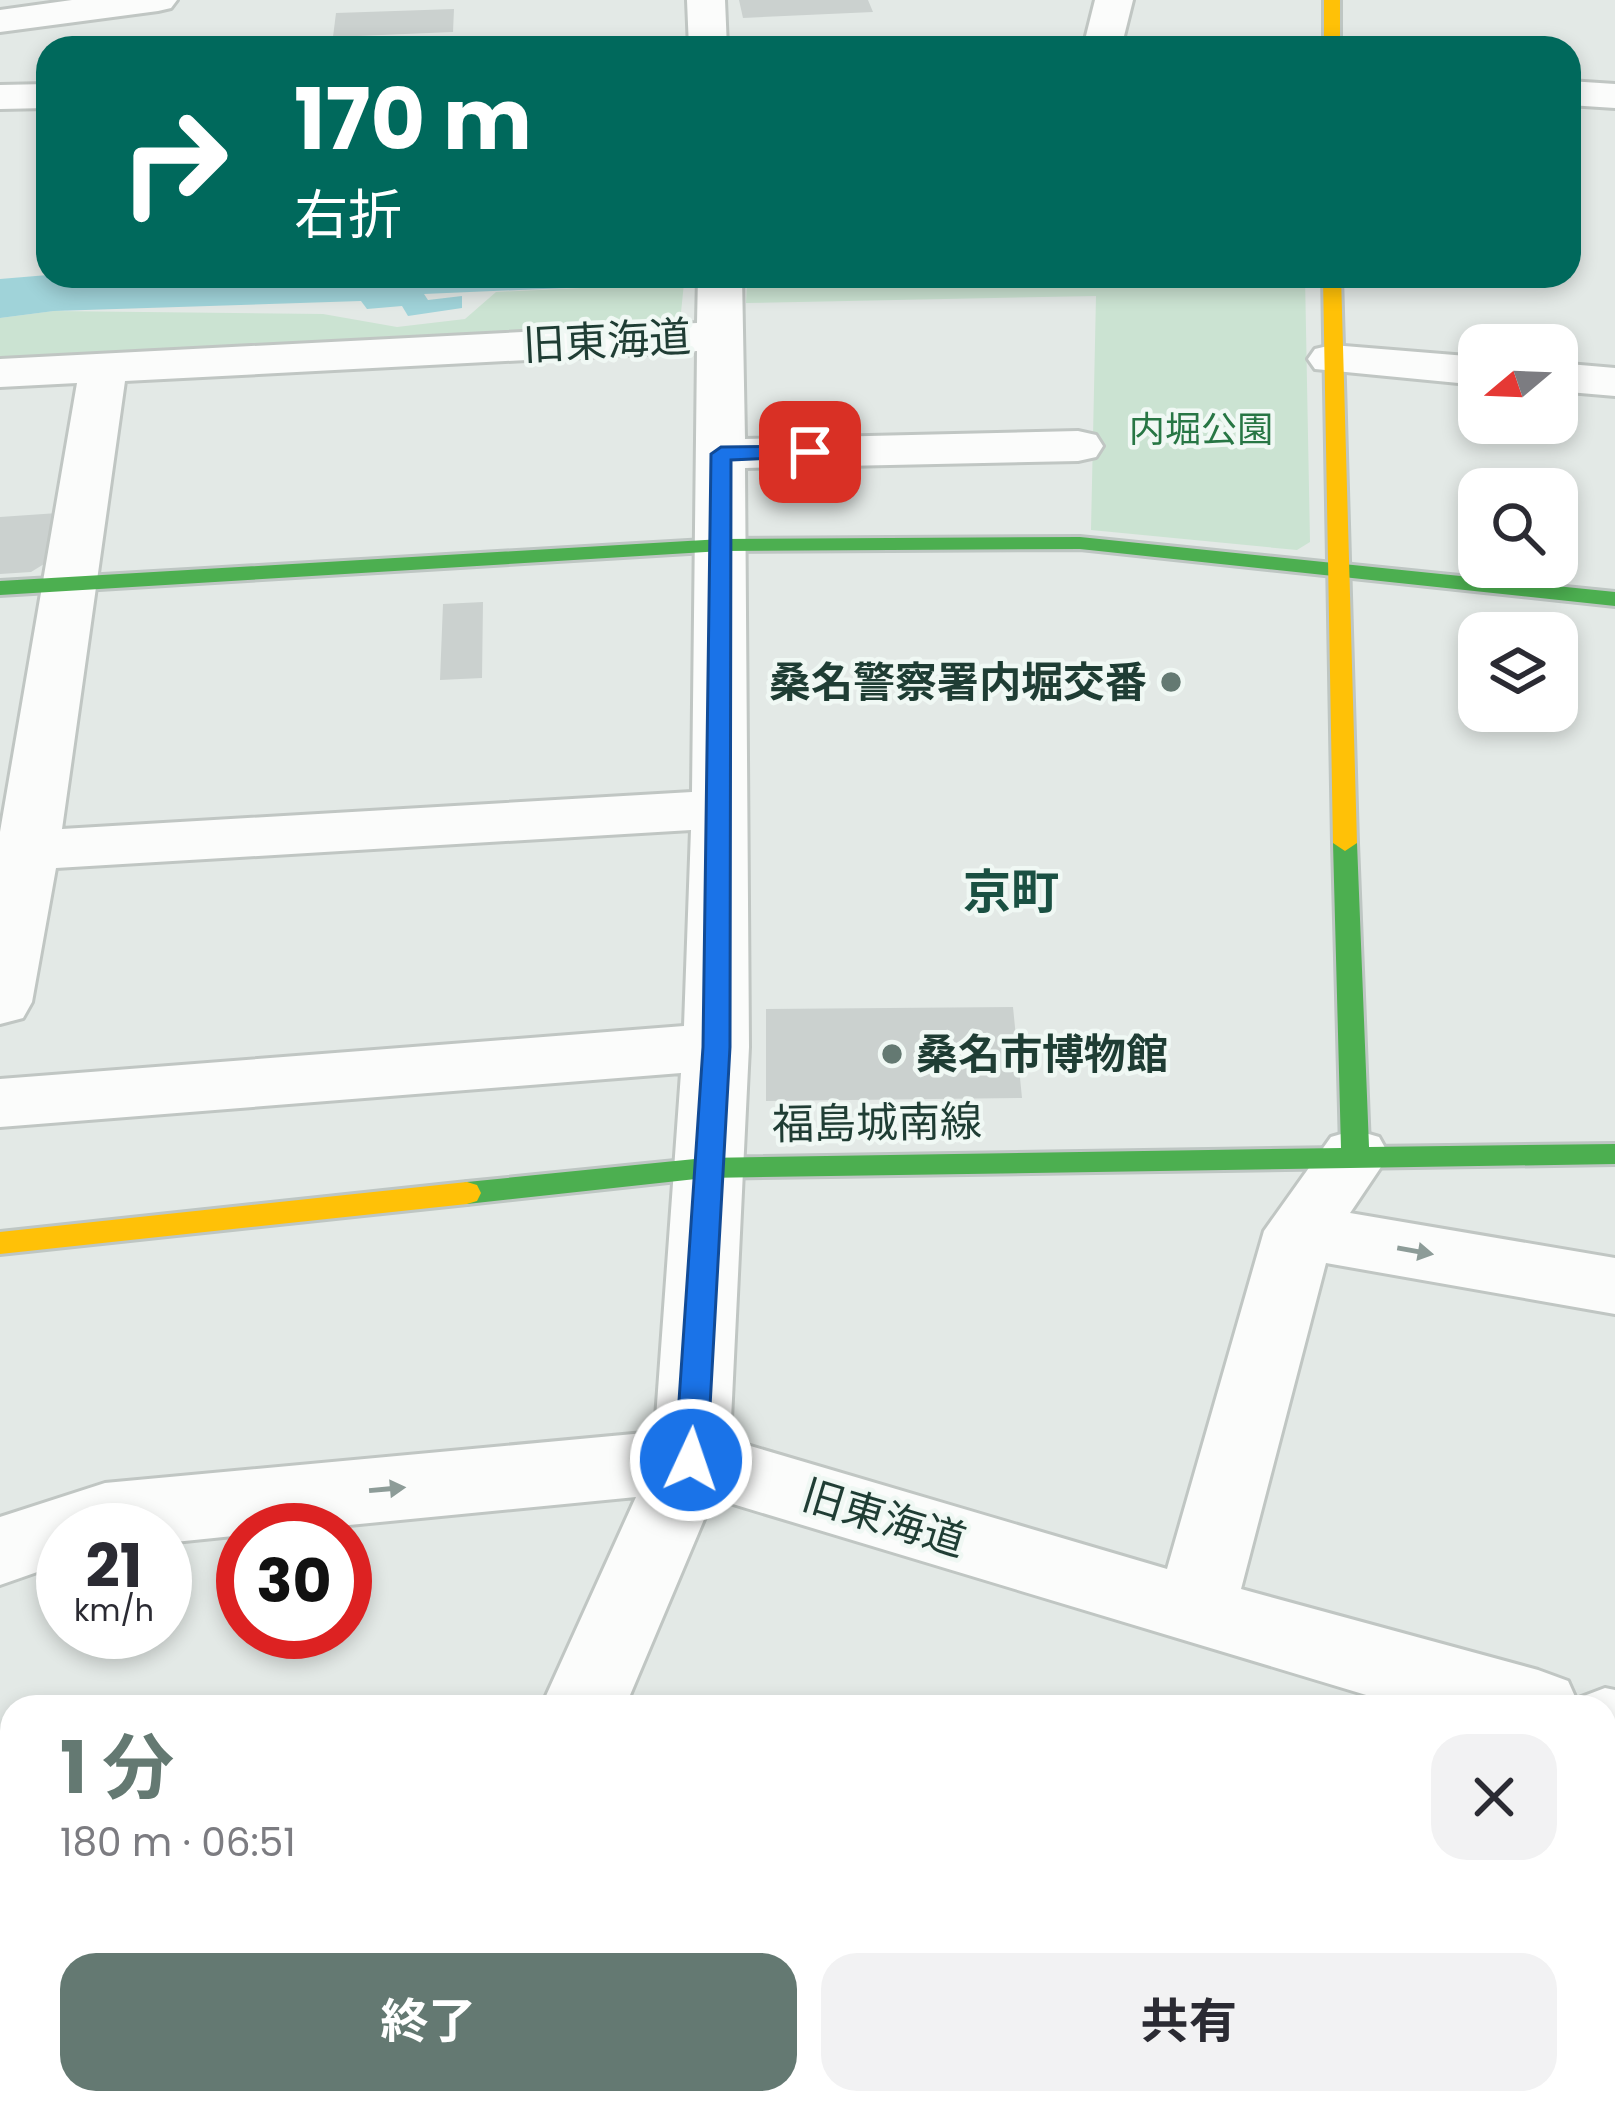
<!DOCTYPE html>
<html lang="ja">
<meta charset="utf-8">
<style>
:root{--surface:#fff;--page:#f2f2f3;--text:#2b2b33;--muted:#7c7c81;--accent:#647972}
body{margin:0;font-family:Poppins,"Noto Sans JP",sans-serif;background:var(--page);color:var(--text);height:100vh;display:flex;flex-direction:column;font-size:45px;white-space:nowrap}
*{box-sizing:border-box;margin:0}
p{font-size:39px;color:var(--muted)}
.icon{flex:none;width:66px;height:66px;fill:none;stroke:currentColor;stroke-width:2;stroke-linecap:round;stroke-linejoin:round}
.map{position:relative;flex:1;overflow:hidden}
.side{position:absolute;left:0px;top:1695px;width:1617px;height:420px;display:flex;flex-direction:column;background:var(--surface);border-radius:36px 36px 0 0;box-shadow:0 6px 18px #0003}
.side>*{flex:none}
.banner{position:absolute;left:36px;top:36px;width:1545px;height:252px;border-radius:36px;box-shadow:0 6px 18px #0003;background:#00695c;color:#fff;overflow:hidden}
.needle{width:78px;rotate:251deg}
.tools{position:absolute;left:1458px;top:324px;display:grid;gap:24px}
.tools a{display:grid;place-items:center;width:120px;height:120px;border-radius:24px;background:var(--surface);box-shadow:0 6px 18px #0003;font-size:60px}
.speed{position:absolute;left:36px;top:1503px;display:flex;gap:24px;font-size:60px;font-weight:700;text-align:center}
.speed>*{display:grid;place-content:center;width:156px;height:156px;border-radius:50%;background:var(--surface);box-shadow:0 6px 18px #0003;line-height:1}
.speed small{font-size:30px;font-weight:400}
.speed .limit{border:18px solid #d22;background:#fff;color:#111}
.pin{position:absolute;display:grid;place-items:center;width:102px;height:102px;color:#fff;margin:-51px;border-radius:24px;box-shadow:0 6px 18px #0006}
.me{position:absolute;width:132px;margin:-66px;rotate:3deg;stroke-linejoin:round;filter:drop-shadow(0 0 9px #0008)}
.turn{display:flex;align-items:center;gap:42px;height:252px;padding:0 60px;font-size:54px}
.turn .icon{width:156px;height:156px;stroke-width:2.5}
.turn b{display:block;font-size:84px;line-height:102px}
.round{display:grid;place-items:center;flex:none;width:126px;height:126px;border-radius:36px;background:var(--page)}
.headline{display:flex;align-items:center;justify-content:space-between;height:204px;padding:0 60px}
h1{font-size:72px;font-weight:700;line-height:90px;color:var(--accent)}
.cta{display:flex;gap:24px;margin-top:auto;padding:24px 60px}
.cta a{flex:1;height:138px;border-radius:36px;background:var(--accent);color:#fff;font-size:48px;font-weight:700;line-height:138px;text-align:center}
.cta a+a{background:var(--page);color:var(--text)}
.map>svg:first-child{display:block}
.green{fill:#cbe3d2}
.water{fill:#a0d3d9}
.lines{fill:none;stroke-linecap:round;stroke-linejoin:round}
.stream{fill:#a0d3d9;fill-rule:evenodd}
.building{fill:#cbd1cf}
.street-casing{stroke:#c0c6c3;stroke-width:6}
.fast-casing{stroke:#bec6c3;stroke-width:6}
.slow-casing{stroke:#bec6c3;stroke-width:6}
.street{fill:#fbfcfb;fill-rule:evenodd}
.fast{fill:#4caf50;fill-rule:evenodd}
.slow{fill:#ffc107;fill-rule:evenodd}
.oneway{fill:#8d9c98}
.route{fill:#1a73e8;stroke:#114b97;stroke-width:3}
.poi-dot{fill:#647972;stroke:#f0f8f4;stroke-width:4.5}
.labels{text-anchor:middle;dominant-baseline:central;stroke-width:9;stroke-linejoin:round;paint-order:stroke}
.far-park-label{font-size:36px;fill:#277644;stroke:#f0f8f4}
.street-label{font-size:42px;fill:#1f3d34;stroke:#f0f8f4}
.poi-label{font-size:42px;font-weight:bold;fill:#1f3d34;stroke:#f0f8f4;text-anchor:end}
.quarter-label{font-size:48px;font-weight:bold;fill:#1a5042;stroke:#f0f8f4}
</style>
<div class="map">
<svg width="1615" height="2115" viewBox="0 0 1615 2115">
<rect width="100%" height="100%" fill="#e3e9e6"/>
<path class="green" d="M740,276H1305L1310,542L1297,550L1091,530L1096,296L746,303L747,284Z
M684,283L680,322L0,363V318L54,311L323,314L397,327L465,319L496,292Z"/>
<path class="water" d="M48,275L683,276L684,283L424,294L428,300L462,296V308L408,316L402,306L367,309L361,301L54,311L0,318V279Z"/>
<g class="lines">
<path class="stream" d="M12,1930V1954L0,1955V1931Z
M939,2103H982L989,2106L993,2115H950L943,2112Z"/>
</g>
<path class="building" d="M739,0H868L873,12L743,18Z
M454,9L453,32L333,37L336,13Z
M58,513L49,561L31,572L0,574V517Z
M483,602L482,678L440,680L443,604Z
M1013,1007L1022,1098L766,1101V1009Z
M689,2103H757L773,2111L771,2115H683Z"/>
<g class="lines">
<g class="street-casing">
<path id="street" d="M72,0H177L171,8L158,11L0,32V10Z
M687,0H725L727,48H689Z
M1095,0H1133L1121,48H1083Z
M1569,81L1615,84V108L1569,105Z
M48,84V108L0,109V85Z
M698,276H742L745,439L1078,431L1096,435L1103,446L1096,457L1078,461L745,468L749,1047L730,1440L1167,1569L1264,1231L1331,1137L1355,1130L1379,1137L1389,1155L1350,1213L1615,1258V1314L1326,1263L1241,1589L1538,1670L1568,1681L1576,1699L1605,1688L1615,1690V1766L1605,1764V1707H1406L713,1498L625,1707H541L636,1497L298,1530H243V1535L165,1543V1530H63V1563L0,1585V1517L105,1483L655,1432L681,1073L0,1127V1079L684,1026L691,830L56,868L32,1002L23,1018L0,1024V832L77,383L0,387V359L697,323ZM697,351L692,792L62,829L125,381Z
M1332,345L1479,357V385L1315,369L1308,359L1315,349Z
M1557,363L1615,368V396L1557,391Z
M12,1793V1873L0,1874V1794Z
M132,2103H265L260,2115H127Z
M391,2103H497L502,2115H396Z
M1024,2103H1139L1144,2115H1029Z"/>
</g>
<g class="fast-casing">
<path id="fast" d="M1080,537L1615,592V606L1080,549L722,551L0,595V581L722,539Z
M1345,835L1357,843L1369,1147L1615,1144V1164L705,1178L467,1204L457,1201L453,1193L457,1185L467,1182L705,1158L1341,1148L1333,843Z"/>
</g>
<g class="slow-casing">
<path id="slow" d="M1324,0H1340V48H1324Z
M1323,276H1341L1357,843L1345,851L1333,843Z
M467,1182L477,1185L481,1193L477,1201L467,1204L0,1254V1232Z"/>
</g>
<use href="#street" class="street"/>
<use href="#fast" class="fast"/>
<use href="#slow" class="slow"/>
</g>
<defs><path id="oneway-solid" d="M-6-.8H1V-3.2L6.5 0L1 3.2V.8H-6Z" transform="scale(3)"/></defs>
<g class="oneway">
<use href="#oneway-solid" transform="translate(1415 1251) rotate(10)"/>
<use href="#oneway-solid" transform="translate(387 1489) rotate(-5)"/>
</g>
<path class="route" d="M810,446L821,452L818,456L731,460L730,1047L707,1460L702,1469L691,1473L680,1469L675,1460L703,1047L711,454L721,447Z"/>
<g class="poi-dot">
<circle cx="1171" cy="682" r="12"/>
<circle cx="892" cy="1054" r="12"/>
</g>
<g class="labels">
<g class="far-park-label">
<text x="1201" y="429">内堀公園</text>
</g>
<g class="street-label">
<text transform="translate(607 341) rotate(-3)">旧東海道</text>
<text transform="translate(877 1123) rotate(-1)">福島城南線</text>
<text transform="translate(884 1518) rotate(17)">旧東海道</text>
</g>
<g class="poi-label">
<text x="1147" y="682">桑名警察署内堀交番</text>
<text x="916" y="1054" text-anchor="start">桑名市博物館</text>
</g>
<g class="quarter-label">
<text x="1011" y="892">京町</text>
</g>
</g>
</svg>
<div class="tools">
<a><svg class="needle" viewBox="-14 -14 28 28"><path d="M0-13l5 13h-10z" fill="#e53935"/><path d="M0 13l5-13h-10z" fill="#7c7c81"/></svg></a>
<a><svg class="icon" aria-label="search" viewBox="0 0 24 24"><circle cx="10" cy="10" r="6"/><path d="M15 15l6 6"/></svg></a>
<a><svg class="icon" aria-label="layers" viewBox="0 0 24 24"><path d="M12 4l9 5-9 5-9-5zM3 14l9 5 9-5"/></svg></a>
</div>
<div class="speed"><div>21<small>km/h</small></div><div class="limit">30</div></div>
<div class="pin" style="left:810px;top:452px;background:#d93025"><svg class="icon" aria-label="arrive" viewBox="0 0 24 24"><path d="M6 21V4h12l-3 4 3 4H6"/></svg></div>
<svg class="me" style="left:691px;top:1460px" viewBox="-20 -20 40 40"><circle r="17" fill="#1a73e8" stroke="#fff" stroke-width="3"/><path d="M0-11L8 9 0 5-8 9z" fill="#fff"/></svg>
<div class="banner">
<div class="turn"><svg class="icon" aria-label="right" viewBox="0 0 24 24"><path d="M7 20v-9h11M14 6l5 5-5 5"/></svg><div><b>170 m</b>右折</div></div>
</div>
<section class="side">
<div class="headline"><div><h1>1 分</h1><p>180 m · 06:51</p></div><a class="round"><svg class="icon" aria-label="close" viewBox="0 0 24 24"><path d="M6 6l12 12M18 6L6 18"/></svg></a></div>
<div class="cta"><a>終了</a><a>共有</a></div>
</section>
</div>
